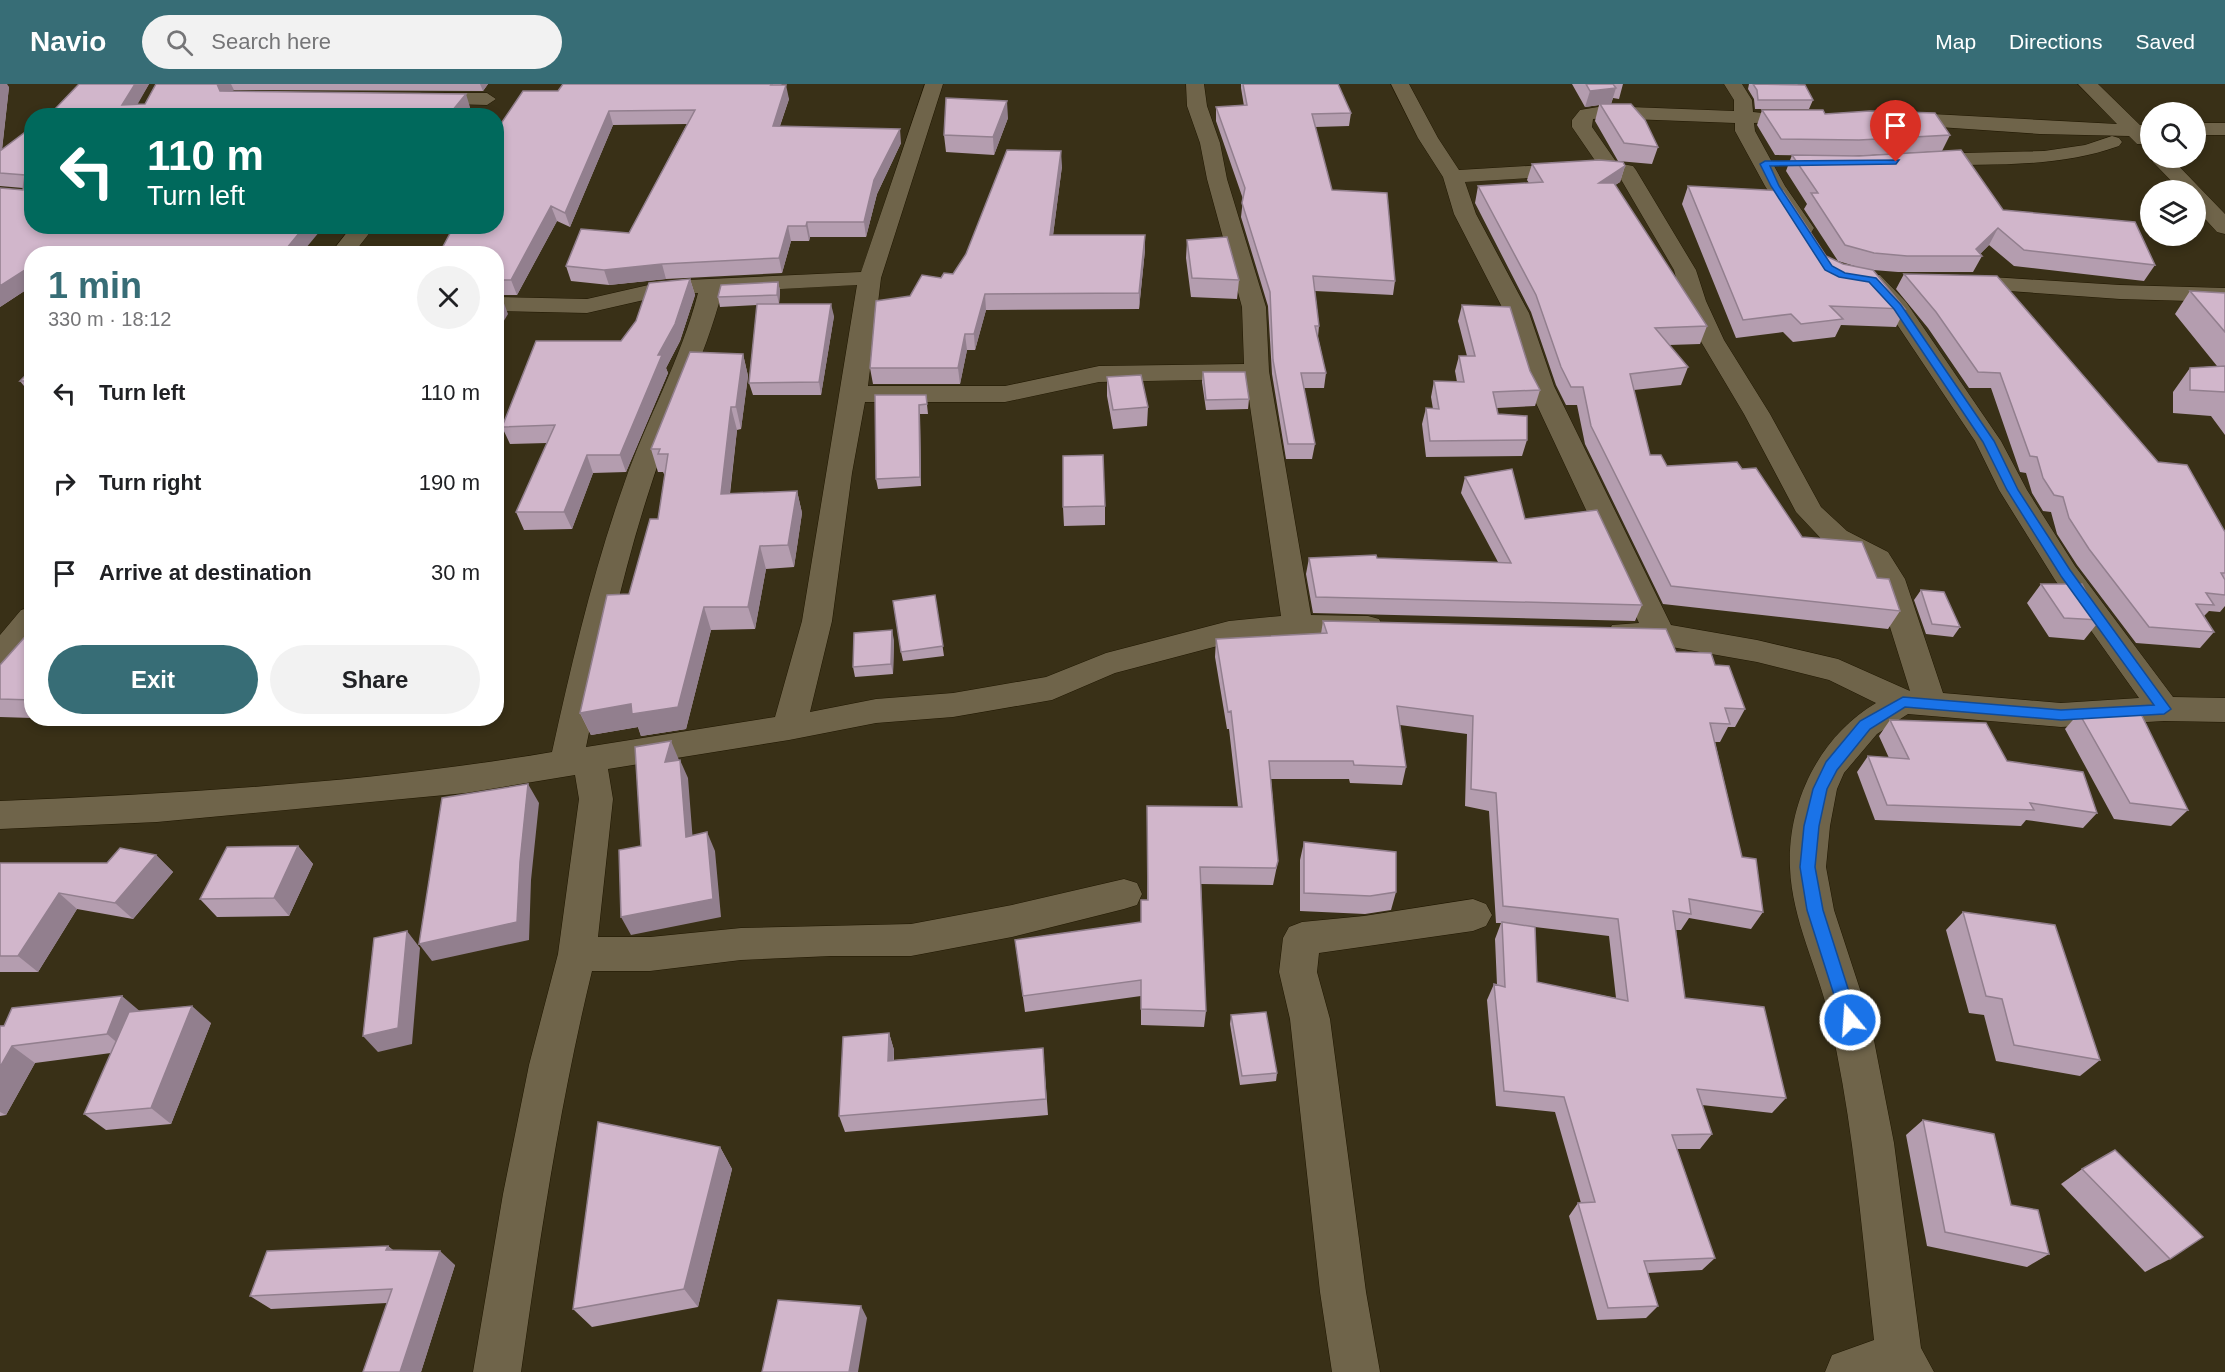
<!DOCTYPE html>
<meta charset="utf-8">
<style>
:root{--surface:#fff;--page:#f2f2f2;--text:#202124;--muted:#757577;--accent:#376d76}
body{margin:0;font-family:Helvetica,sans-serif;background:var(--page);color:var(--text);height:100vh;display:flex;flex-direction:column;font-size:22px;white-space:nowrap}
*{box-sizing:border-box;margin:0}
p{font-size:20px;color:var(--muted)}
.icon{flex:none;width:33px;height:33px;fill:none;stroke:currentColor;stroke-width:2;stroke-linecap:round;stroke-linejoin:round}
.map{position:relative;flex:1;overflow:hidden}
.panel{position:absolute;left:24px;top:162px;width:480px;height:480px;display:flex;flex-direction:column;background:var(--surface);border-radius:24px;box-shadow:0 3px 9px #0003}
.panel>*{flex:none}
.hud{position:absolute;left:24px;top:24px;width:480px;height:126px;border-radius:24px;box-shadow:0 3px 9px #0003;background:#00695c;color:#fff;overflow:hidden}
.tools{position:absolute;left:2140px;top:18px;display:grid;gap:12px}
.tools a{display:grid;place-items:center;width:66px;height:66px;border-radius:50%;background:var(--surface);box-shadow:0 3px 9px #0003;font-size:30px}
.pin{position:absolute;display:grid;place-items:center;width:51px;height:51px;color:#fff;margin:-62px -26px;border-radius:50% 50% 50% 0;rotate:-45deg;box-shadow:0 0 6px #0007}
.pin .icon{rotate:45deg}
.me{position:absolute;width:66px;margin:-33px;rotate:342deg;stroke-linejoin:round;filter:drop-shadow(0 0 4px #0008)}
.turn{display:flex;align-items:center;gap:21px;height:126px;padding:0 24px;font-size:27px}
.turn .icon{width:78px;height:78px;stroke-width:2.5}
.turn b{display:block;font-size:42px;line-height:51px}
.round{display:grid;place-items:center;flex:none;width:63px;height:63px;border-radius:32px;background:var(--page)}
.summary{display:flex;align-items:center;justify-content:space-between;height:102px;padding:0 24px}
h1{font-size:36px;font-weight:700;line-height:45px;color:var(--accent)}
.cta{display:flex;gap:12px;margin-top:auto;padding:12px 24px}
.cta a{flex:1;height:69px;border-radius:36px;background:var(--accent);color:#fff;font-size:24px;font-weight:700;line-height:69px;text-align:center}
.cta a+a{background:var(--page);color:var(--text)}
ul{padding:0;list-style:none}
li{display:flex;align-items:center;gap:18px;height:90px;padding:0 24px}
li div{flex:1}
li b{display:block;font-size:22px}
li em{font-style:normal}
header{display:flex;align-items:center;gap:36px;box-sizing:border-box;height:84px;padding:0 30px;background:var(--accent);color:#fff}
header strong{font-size:28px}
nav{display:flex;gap:33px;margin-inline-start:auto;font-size:21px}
.search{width:420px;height:54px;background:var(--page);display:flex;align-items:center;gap:15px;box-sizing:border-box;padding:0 21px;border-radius:33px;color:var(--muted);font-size:22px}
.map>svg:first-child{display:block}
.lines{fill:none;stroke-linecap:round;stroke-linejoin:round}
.minor-casing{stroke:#201701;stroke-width:1}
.minor{fill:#6f644a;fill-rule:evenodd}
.wall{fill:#b49daf;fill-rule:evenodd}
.shaded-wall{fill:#927f8e}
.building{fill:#d1b6cb;stroke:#927f8e;stroke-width:1.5}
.route{fill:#1a73e8;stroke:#114b97;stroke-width:1.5}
</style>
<header>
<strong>Navio</strong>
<div class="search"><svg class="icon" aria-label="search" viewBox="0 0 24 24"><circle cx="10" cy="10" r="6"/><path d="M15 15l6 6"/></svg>Search here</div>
<nav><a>Map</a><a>Directions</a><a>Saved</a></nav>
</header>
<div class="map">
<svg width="2225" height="1288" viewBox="0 0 2225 1288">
<rect width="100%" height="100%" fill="#393017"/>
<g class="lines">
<g class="minor-casing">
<path id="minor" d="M925,0H943L881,194L868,302H1005L1099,282L1244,280L1242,223L1207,95L1200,59L1187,22L1186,0H1204L1207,22L1220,59L1227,95L1266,223L1269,287L1311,531L1368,532L1379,535L1383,543L1379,551L1368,554L1298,552L1229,559L1115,589L1052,616L953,633L876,639L789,656L608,685L613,715L598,853H650L741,844L911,840L1012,821L1124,795L1137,799L1142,810L1137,821L1124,825L1012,853L911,872H831L741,876L650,887H592C560,1019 540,1153 521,1288H473L503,1110L529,981L558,870L579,715L575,691L466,709L157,738L0,745V717C184,709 370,699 552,668C572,578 593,487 624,400C646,336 681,276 698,209L666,211L587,229L496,227V213L587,215L666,197L861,188ZM857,201L802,537L775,633L586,663C604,575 623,486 651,401C672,336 705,275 722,208ZM1246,295L1281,532L1229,537L1106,569L1046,593L953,609L876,615L810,628L832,537L852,389L865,318H1005L1099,298Z
M1391,0H1409L1438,54L1459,86L1596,78L1572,43V36L1580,26L1604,22L1734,27V16L1724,0H1742L1752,16L1753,28L1773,30L1776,34L1773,38L1754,39L1755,47L1785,102L1814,144L1811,149H1795L1765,102L1735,47V39L1604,34L1593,35L1592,43L1617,79L1633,82L1636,86L1696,186L1706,217L1724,256L1770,330L1821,423L1847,447L1888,468L1905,495L1943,609L2061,619L2139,614L2055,496L1999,406L1975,357L1888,227L1861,196L1864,191H1880L1906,218L2001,357L2027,406L2075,482L2173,613L2225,614V638L2164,637L2061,643L1908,630L1877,650L1844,689L1837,705L1830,742L1826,783L1834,826L1870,936L1894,1059L1921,1264L1934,1288H1825L1832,1271L1874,1256C1862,1150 1854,1042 1830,937C1819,886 1792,837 1790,784C1787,718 1820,652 1876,619L1829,596L1757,578L1660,561L1623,560L1612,557L1608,549L1612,541L1639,539L1528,302L1505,229L1454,130L1443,93L1418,54ZM1593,90L1619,92L1674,186L1682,217L1700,256L1744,330L1796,428L1827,461L1867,482L1875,495L1910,607L1838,575L1757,556L1671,541L1554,302L1529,229L1476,130L1465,98Z
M2078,0H2098L2140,41H2151V60H2137L2129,52L2040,50L1895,40L1885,34L1895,28L2117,40Z
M422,9H487L496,15L487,21L415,19L413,15L415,11Z
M2196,39H2225V51H2196Z
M2112,52L2119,54L2122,58L2119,62C2055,85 1990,79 1923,82L1916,80L1913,76L1916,72L1923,70L2044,67L2085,61Z
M2151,72L2171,74L2225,130V150L2217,148L2196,125V106H2180L2153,78Z
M352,142H375L353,170H330Z
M1960,191L2120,201L2225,204V218L2120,215L1952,203L1949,198L1952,193Z
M32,523V555L11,580L0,583V551L21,526Z
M1473,815L1486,820L1492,831L1486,842L1473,847L1319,869L1317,888L1330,935L1366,1208L1380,1288H1332L1320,1208L1290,935L1279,888L1283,854L1289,843L1302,838L1364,832Z"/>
</g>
<use href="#minor" class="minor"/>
</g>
<path class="wall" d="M0,0L9,3L2,66L32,43V142H338L333,148L320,147L32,170V202L0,223L23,104L0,102Z
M79,0H149L137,20H145L156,0H488L483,7L234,6L231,7L470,23L464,32H46L55,25Z
M563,0H782L781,1L789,15L780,42L901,59L877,110L866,153H810L809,157H791L782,189L666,195L609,201L571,197L566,182L629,149L687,40L613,41L570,143L557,137L517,211H496V170L558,7Z
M1241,0H1338L1351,29L1349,42L1315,43L1332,106L1395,197L1393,211L1315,207L1319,242L1318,253L1326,289L1324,304H1304L1315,360L1312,375H1286L1272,290L1268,222L1241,133L1243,115L1216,37V23L1244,22L1241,4Z
M1572,0H1623L1619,15L1613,14L1611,20L1658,63L1652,80L1618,77L1595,37L1599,21L1585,23Z
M1749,0H1797L1813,16L1809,25H1755L1754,15L1748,5Z
M1762,26L1825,30L1950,51L1942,67L1852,72L1775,71L1757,41Z
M1008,34L994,71L946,68L944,51Z
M1792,71L2003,126L2155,181L2144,197L2014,182L1989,161L1980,170L1982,172L1973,188H1898L1873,186L1905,225L1896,243L1841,241L1835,253L1793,258L1783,248L1736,254L1682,120L1688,102L1826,172L1843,180L1858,183L1838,177L1804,125L1807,120L1786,87Z
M1532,80L1625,82L1620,98L1615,101L1707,242L1700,260L1669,261L1688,283L1681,301L1634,306L1650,371L1667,382L1742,385L1802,453L1877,494L1900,527L1888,545L1663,520L1585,360L1577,321H1566L1556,301L1531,228L1475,119L1478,102L1529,99L1527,96Z
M1062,82L1053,151L1145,166L1139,225L986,226L975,266H967L960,300H873L870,284L910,212L941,194L953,190Z
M1187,156L1239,196L1237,215L1191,213L1186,174Z
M1904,190L2158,378L2225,448V522L2220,528L2209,527L2204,532L2214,548L2200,564L2136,559L2077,481L2057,450L2051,428L2043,427L2032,409L2026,389L2020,388L1991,304H1969L1928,244L1896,205Z
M690,195L695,211L680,257L666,284L668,289L626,388L593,389L572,445L524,446L516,428L547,359L510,360L502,343L621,257Z
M778,198L780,207L779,220L834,232L821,311H753L749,299L757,221L720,223L718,213Z
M2190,207L2225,209V351L2211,332L2173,329V308L2190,284L2217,282L2175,230Z
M1462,221L1530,287L1540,306L1535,322L1497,324L1498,330L1527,356L1522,372L1426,373L1422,340L1426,324L1433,325L1431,313L1434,297L1457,298L1455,287L1459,272H1467L1458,237Z
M743,270L748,292L741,345L737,346L730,410L797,407L802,429L794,483L766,485L755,545L711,546L686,645L641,652L638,643L591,651L580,629L629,510L658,435L665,392L663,388H658L651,365Z
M32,285V312L20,297Z
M1203,288L1249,315L1248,325L1206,326L1202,298Z
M1107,293L1148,323L1147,342L1113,345L1107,312Z
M875,311H926L928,330H920L921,402L878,405L876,395Z
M1465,393L1525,435L1642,521L1635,537L1313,529L1306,490L1309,474H1377L1498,478L1461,409Z
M1105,422V441L1064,442L1063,423Z
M2041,500L2100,536L2084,556L2049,553L2027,519Z
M1921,506L1960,543L1953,553L1926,550L1914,516Z
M935,511L944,572L903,577L901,568Z
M1323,537L1676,568L1715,581L1745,625L1735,643H1728L1720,658H1715L1742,773L1763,828L1751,845L1689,834L1681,846H1676L1685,914L1786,1014L1772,1029L1702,1021L1712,1050L1700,1065H1677L1715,1174L1702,1186L1648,1189L1658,1222L1646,1234L1597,1236L1569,1132L1578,1119H1581L1555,1028L1496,1022L1487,916L1494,900L1497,901L1495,855L1501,839H1496L1489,727L1465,722L1467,650L1400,641L1406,683L1402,701L1350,699L1349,695H1271L1278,777L1273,801L1201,800L1206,927L1204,943L1141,941V912L1025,928L1015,856L1141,838V816H1147V722L1238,723L1229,645H1227L1215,573L1216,555L1321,550ZM1535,843L1609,852L1616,914L1537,898Z
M32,545V634L0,633V581Z
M894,556L893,590L855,593L853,583Z
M2079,629L2188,726L2171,742L2114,735L2065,645Z
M35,634H74L72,637Z
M1890,636L2007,677L2097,729L2083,744L2026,736L2021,742L1875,736L1857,688L1868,672L1889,674L1879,652Z
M1304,758L1396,808L1391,826L1365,830L1300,827V776Z
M298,762L313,780L289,832L217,833L200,815Z
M156,771L173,788L133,835L77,825L38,888H0V779H107Z
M1963,828L2100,976L2080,992L1996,977L1984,931L1969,929L1946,846Z
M140,927L211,939L171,1040L106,1046L84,1030L111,969L35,979L6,1031L0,1032V942Z
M1231,931L1277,989L1276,997L1240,1001L1230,940Z
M889,949L894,966V976L1043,964L1048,1031L845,1048L839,1032Z
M1923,1036L2011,1121L2049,1170L2027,1183L1927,1162L1906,1051Z
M720,1063L732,1085L698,1223L592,1243L573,1225Z
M2082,1085L2170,1175L2145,1188L2061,1100Z
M388,1162L394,1167L455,1181L421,1288H363L387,1219L271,1225L250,1212Z"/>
<path class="shaded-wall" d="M0,0H7L9,3L0,82Z
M135,0H149L131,32L122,21Z
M217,0H231L234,6L224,12L220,7Z
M480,0H488L483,7Z
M786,1L789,15L775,56L773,42Z
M1616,4L1611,20H1600L1599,21L1585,23L1590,7Z
M466,10L470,23L464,32H454L452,27Z
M1007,17L1008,34L994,71L993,53Z
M609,27L613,41L570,143L565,129Z
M900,45L901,59L877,110L866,153L864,138L874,96Z
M1061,67L1062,82L1051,167L1050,151Z
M1625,82L1620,98L1595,115L1599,99Z
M551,122L557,137L517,211L511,196Z
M807,138L810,153L809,157L806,142Z
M305,142H317L320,147L301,170H282Z
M330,142H338L333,148Z
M788,142L791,157L782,189L779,174Z
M1998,144L1989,161L1978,172L1976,165Z
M1145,151V166L1139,225V209Z
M662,180L666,195L609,201L604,186Z
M28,184L32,189V202L0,223V202Z
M690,195L695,211L680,257L666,284L668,289L626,388L620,371L658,271Z
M778,198L780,207L779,220L777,211Z
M985,210L986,226L975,266L974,250Z
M502,214L508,230L496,250V223Z
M831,220L834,232L821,311L819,298Z
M965,250L967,266L960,300L958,284Z
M743,270L748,292L741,345L736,323Z
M919,321L920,330L921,402L920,393Z
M731,323L737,346L727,433L721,410Z
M587,371L593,389L572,445L564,428Z
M797,407L802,429L794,483L788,461Z
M760,462L766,485L755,545L748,523Z
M704,523L711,546L686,645L641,652L638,643L591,651L580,629Z
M892,546L894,556L893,590L891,580Z
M671,657L679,676L665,678Z
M680,676L688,694L694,771L686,753Z
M528,700L539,719L531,796L529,856L432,877L419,860L520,778Z
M707,748L715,767L721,833L631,851L621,833Z
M298,762L313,780L289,832L274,814Z
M156,771L173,788L133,835L115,819Z
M59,809L77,825L38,888L18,872Z
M407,847L420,864L412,960L378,968L363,952Z
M122,912L142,929L127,967L107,950Z
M192,922L211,939L171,1040L151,1024Z
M889,949L894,966L893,993L888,977Z
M12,962L35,979L6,1031L0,1028V983Z
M720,1063L732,1085L698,1223L684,1205Z
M388,1162L404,1175L386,1166Z
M440,1167L455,1181L421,1288H400Z
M861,1222L867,1234L858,1288H849Z"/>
<path class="building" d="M79,0H135L122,21L145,20L156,0H217L220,7L466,10L452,27H412L409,32H46L55,25Z
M563,0H772L771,1H786L773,42L900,45L874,96L864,138H807L806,142H788L779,174L662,180L604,186L566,182L581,145L629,149L695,26L609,27L565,129L551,122L511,196H496V170H439L454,142H496V47L523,7H558Z
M1243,0H1338L1351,29L1312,30L1332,106L1387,109L1395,197L1313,192L1319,242H1315L1326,289H1301L1315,360H1288L1273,276L1270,208L1242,119L1245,104L1216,23L1247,21Z
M1586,0H1613L1616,4L1590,7Z
M1753,0L1805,1L1813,16H1758L1757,6Z
M946,14L1007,17L993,53L944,51Z
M1600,20H1631L1645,36L1658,63L1624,59Z
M1762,26H1823L1825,30L1870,27L1935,29L1950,51L1859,56L1781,55Z
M32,43V142H305L282,170H32V184H28L0,202V104L23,106L25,91L0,89V67Z
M1007,66L1061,67L1050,151H1145L1139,209L985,210L974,250H965L958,284H870L876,217L910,212L922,191L941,194L944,189L953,190L966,170Z
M1961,66L2003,126L2135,138L2155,181L2024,166L1998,144L1976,165L1982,172H1907L1874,169L1845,161L1811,109H1818L1792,71L1859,72Z
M1599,76L1623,78L1625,82L1599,99H1614L1707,242L1655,244L1688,283L1630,290L1650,371H1661L1667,382L1737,378L1742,385L1756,384L1802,453L1862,458L1877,494L1889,495L1900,527L1671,502L1591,342L1583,303H1571L1561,283L1536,211L1478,102L1543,98L1532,80Z
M1688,102L1783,107L1826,172L1843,180L1873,186L1905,225L1830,222L1843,235L1801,240L1791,230L1743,236Z
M1227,153L1239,196L1192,194L1187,156Z
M1904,190L1997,192L2158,378L2187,381L2225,448V489H2221L2225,496V511L2206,509L2214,521L2196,520L2214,548L2149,543L2089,465L2069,434L2063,413L2054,411L2043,394L2037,373L2030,372L2000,289L1978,288L1936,228Z
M690,195L675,240L658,271H662L620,371H587L564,428H516L555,341L502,343L536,257H621L636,237L649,199Z
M778,198L777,211L718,213L721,201Z
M2190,207L2225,209V248Z
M496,214H502L496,223Z
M757,220H831L819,298L749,299Z
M1462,221L1510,223L1530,287L1540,306L1493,308L1498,330L1527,332V356L1430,357L1426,324L1439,325L1434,297L1464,298L1459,272H1475Z
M690,268L743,270L736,323H731L721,410L797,407L788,461L760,462L748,523H704L678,623L632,630L631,620L580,629L607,511L629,510L650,435H658L668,370H658L660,365H651Z
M2225,282V308L2190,306V284Z
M32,285V297H20Z
M1203,288H1245L1249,315L1206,316Z
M1141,291L1148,323L1113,326L1107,293Z
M875,311H926L927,320L919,321L920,393L876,395Z
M1103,371L1105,422L1063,423V372Z
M1512,385L1525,435L1597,426L1642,521L1316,513L1309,474L1376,471L1377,474L1511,479L1465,393Z
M2041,500H2082L2100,536L2064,534Z
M1921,506L1944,508L1960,543L1932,540Z
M935,511L943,562L901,568L893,517Z
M1323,537L1666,545L1676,568L1711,569L1715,581L1729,582L1745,625L1725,624L1730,640L1710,639L1742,773L1756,775L1763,828L1689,815L1691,830L1673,827L1685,914L1764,923L1786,1014L1697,1005L1712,1050L1672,1051L1715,1174L1644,1177L1658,1222L1608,1224L1578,1119L1595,1118L1564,1013L1504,1007L1494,900L1505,903L1502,838L1535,843L1537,898L1628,917L1618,835L1503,822L1496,709L1471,705L1473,632L1397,622L1406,683L1354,681L1353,677H1269L1278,777L1276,784L1200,783L1206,927L1141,925V896L1023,912L1015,856L1141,838V816H1148L1147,722L1242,723L1231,627L1228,628L1216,555L1327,549Z
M32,545V616L0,615V581Z
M892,546L891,580L853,583L854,549Z
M2079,629L2141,630L2188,726L2130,719Z
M1890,636L1986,639L2007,677L2083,688L2097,729L2030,719L2034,726L1887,721L1868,672L1909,675Z
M671,657L665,678L680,676L686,753L707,748L713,815L621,833L619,766L641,762L635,663Z
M528,700L520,778L517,838L419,860L442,714Z
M1304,758L1396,768V808L1370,812L1304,809Z
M298,762L274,814L200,815L227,763Z
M120,764L156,771L115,819L59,809L18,872H0V779H107Z
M1963,828L2055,841L2100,976L2014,961L2002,915L1986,912Z
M407,847L398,944L363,952L374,854Z
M122,912L107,950L12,962L0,983V942H4L12,924Z
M192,922L151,1024L84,1030L129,928Z
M1266,928L1277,989L1242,992L1231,931Z
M889,949L888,977L1043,964L1046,1015L839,1032L843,953Z
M1923,1036L1994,1050L2011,1121L2038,1126L2049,1170L1945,1148Z
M598,1038L720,1063L684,1205L573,1225Z
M2115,1066L2203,1153L2170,1175L2082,1085Z
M388,1162L386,1166L440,1167L400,1288H363L392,1205L250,1212L267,1167Z
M778,1216L861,1222L849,1288H762Z"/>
<path class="route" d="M1899,76L1896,80L1770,82L1779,102L1832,182L1845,189L1876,194L1901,221L1994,357L2018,406L2070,486L2171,625L2164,630L2061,636L1905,623L1870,645L1837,686L1827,705L1819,742L1815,783L1823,826L1858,936L1856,941L1850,943L1844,941L1842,936L1807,826L1800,783L1804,742L1813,705L1826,678L1860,637L1903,613L2061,626L2154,621L2061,492L2007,406L1983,358L1894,225L1869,198L1839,193L1825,186L1771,102L1760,80L1765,77Z"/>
</svg>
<div class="tools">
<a><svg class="icon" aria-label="search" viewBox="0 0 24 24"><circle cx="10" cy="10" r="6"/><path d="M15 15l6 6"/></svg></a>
<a><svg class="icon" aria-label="layers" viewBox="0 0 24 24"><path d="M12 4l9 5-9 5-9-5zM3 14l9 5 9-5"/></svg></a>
</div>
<div class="pin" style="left:1896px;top:78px;background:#d93025"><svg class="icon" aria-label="arrive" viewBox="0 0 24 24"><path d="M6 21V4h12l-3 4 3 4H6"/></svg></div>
<svg class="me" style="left:1850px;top:936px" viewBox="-20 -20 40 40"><circle r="17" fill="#1a73e8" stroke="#fff" stroke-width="3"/><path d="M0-11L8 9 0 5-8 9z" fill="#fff"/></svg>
<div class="hud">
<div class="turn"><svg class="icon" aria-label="left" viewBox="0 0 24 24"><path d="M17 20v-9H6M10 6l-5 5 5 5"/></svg><div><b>110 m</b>Turn left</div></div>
</div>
<section class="panel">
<div class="summary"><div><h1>1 min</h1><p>330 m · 18:12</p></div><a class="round"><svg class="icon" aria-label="close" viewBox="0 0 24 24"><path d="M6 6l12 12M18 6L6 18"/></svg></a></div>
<ul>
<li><svg class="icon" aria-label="left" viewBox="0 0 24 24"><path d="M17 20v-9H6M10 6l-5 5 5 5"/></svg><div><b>Turn left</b></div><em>110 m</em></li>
<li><svg class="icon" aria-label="right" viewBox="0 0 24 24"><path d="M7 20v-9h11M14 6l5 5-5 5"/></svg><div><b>Turn right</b></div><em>190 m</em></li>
<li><svg class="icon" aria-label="arrive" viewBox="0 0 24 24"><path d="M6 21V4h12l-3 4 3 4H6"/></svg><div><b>Arrive at destination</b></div><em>30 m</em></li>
</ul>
<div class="cta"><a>Exit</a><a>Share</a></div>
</section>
</div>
